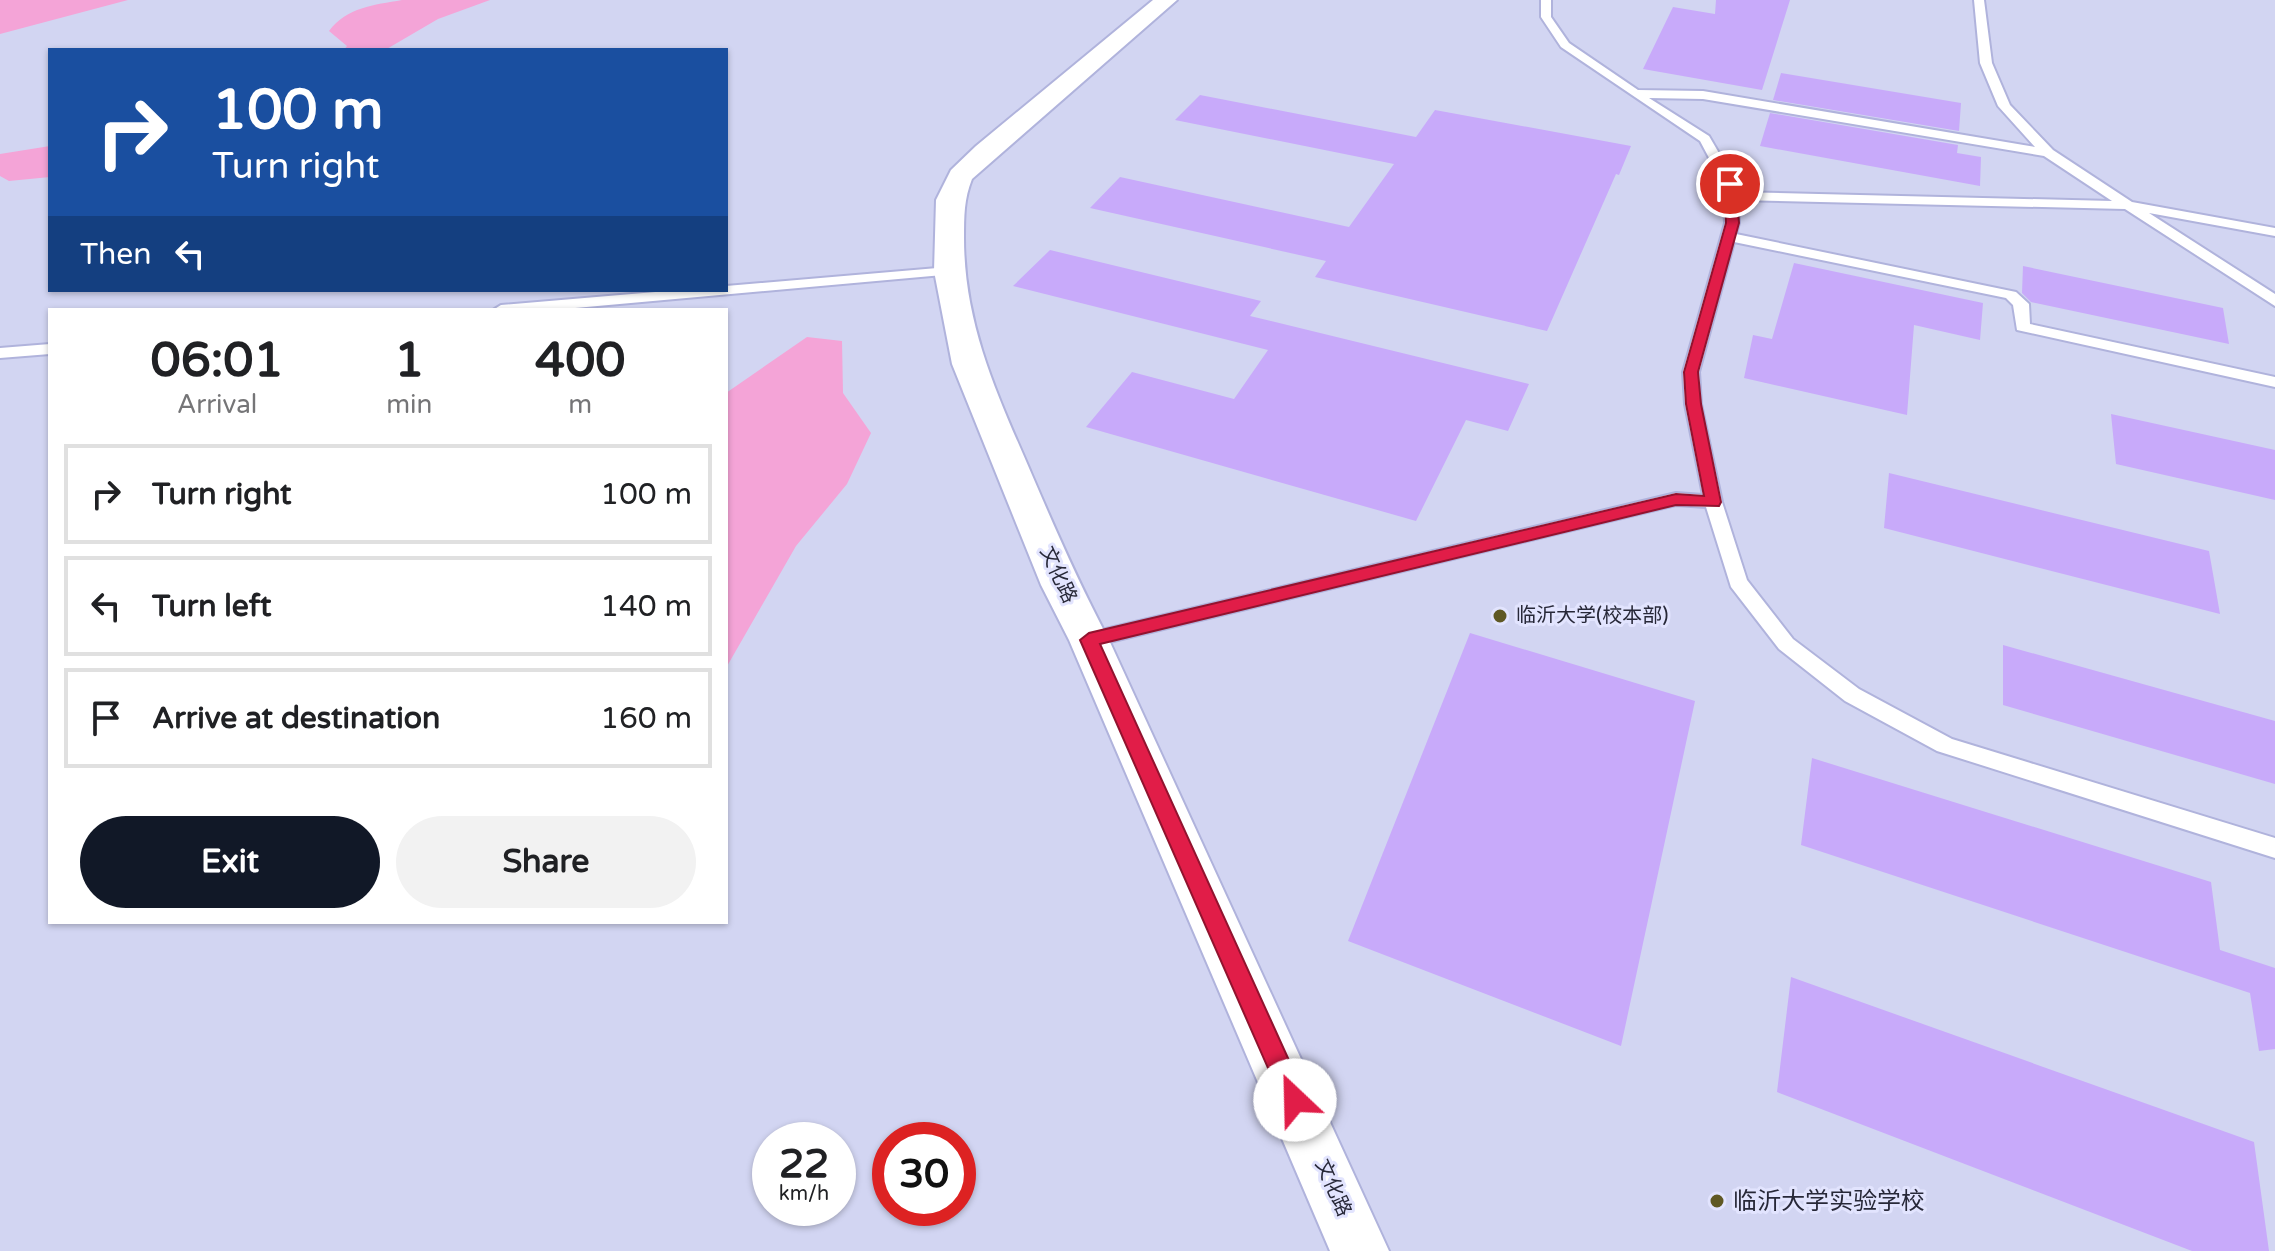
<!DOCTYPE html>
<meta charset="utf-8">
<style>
:root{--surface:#fff;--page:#f2f2f2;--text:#202124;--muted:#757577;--line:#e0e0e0;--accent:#111827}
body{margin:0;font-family:"Varela Round","Noto Sans SC",sans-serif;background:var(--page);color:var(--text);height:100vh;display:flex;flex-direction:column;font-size:30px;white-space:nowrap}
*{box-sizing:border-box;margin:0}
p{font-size:26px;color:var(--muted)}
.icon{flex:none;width:44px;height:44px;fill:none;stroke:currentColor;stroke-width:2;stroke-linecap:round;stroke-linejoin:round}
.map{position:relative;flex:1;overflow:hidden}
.drawer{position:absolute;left:48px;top:308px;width:680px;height:616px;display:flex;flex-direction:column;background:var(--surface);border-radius:0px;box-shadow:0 2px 6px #0004}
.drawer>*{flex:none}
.top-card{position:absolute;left:48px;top:48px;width:680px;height:244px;border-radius:0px;box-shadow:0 2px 6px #0004;background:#1a4fa0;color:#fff;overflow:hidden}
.speed{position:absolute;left:752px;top:1122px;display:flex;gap:16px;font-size:40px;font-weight:700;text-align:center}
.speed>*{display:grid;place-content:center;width:104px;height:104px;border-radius:50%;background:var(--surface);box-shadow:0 2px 6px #0004;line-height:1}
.speed small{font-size:20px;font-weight:400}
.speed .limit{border:12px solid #d22;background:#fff;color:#111}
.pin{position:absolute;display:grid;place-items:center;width:68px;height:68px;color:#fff;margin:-34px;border:4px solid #fff;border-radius:50%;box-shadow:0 2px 8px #0007}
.me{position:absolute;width:88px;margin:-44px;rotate:336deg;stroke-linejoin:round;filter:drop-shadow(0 0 6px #0008)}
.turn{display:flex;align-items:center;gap:28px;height:168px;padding:0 32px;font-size:36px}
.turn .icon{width:104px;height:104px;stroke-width:2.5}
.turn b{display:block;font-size:56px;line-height:68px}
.then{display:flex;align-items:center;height:76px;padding:0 32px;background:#0003;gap:16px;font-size:30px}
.eta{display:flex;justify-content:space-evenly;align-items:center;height:136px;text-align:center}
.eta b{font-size:48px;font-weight:700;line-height:56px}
.button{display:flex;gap:16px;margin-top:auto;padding:16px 32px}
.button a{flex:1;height:92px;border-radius:48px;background:var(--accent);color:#fff;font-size:32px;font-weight:700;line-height:92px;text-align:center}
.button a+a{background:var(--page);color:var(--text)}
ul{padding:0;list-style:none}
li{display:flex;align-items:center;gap:24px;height:100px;margin:0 16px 12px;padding:0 16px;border:4px solid var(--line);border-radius:0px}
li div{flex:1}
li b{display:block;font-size:30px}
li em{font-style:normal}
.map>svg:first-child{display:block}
.built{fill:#d2d5f2;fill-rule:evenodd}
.water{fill:#f4a4d7}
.building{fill:#c8aafa}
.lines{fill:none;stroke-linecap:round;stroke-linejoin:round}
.service-casing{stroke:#b0b3dc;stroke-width:4}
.minor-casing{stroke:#b0b3dc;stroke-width:4}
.service{fill:#fff;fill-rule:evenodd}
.minor{fill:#fff;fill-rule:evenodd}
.route{fill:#e11d48;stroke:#92132f;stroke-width:2}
.poi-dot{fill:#5f5824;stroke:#e2e4fe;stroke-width:3}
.labels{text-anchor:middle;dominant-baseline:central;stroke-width:6;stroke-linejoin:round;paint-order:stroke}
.street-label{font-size:20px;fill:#272838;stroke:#e2e4fe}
.poi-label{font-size:20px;fill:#272838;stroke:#e2e4fe;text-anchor:start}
.near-poi-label{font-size:24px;fill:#272838;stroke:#e2e4fe;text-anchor:start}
</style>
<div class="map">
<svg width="2275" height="1251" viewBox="0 0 2275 1251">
<rect width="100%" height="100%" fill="#e2e4fe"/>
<path class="built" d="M0,0H2275V1251H0ZM50,50H726V290H50ZM50,310H726V922H50ZM770,1140H838V1208H770ZM890,1140H958V1208H890Z"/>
<path class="water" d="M0,0H128L0,34Z
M402,0H490L438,19L385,50H344L347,46L329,31C347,7 374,5 402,0Z
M50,146V177L9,181L0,176V154Z
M807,337L842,341L843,393L871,433L847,484L796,546L726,668V393Z"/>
<path class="building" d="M1716,0H1790L1762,90L1643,69L1673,7L1715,14Z
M1781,73L1961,103L1959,131L1773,100Z
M1200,95L1416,137L1435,110L1631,146L1619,175L1616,174L1547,331L1315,277L1326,261L1090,208L1120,177L1349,227L1394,164L1175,120Z
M1770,113L1958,145L1957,153L1981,157L1980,186L1760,146Z
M1050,250L1261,301L1250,316L1529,384L1508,431L1466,420L1416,521L1086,427L1132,372L1234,399L1268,350L1013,286Z
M1794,263L1983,303L1980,340L1914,325L1907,415L1744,378L1753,335L1772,339Z
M2023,266L2223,308L2229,344L2031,302L2022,293Z
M2111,414L2275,450V500L2116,464Z
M1889,473L2209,551L2220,614L1884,528Z
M1470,633L1695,701L1621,1046L1348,941Z
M2003,645L2275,721V784L2003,705Z
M1812,758L2211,882L2220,950L2275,968V1049L2259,1051L2250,993L1801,845Z
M1791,977L2254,1142L2269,1251H2192L1777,1092Z"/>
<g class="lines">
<g class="service-casing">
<path id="service" d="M1541,0H1551V17L1569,43L1638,90L1703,91L2035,147L1998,106L1980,63L1974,0H1984L1992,63L2010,105L2053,150L2132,202L2275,228V236L2149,213L2275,294V306L2125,209L1738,200L1739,223L1736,234L2016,292L2029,304L2030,324L2275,377V387L2017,330L2013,305L2006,298L1734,242L1699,372L1701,404L1722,502L1747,580L1793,639L1859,689L1952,739L2275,838V858L1937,751L1845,701L1779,649L1731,587L1706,507L1676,505L1089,647L1082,645L1079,640L1082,635L1089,633L1676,493L1703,495L1685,404L1683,372L1725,223L1723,184L1700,141L1561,47L1541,17ZM1649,98L1703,99L2044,156L2112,201L1737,192V184L1709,136Z
M949,267L956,271L954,274L553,310H493L501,305L679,290H726V286Z
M50,344V354L0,358V348Z"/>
</g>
<g class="minor-casing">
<path id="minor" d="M1153,0H1177L972,179C964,199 964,216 964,238C964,326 998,396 1032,475C1056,531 1080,586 1109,640L1389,1251H1330L1069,640L1041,585L952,364L934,271L936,200L951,170L976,146Z"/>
</g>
<use href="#service" class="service"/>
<use href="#minor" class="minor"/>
</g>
<path class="route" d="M1730,180L1736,184L1739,223L1698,372L1701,404L1721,502L1719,506L1676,505L1100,644L1307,1100L1303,1109L1295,1112L1286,1109L1080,640L1089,633L1676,494L1704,496L1686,404L1684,372L1726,223L1724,184Z"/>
<g class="poi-dot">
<circle cx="1500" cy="616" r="8"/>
<circle cx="1717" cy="1201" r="8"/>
</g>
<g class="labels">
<g class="street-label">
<text transform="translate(1058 575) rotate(65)">文化路</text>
<text transform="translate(1333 1188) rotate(66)">文化路</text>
</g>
<g class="poi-label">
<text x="1516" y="616">临沂大学(校本部)</text>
</g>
<g class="near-poi-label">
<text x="1733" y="1201">临沂大学实验学校</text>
</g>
</g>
</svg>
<div class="speed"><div>22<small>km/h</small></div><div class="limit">30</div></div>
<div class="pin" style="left:1730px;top:184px;background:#d93025"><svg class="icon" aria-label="arrive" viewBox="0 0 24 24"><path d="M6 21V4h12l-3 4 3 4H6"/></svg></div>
<svg class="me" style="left:1295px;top:1100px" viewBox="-20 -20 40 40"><circle r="19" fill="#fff"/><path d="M0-13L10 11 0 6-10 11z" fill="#e11d48"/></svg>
<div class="top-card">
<div class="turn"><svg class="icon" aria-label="right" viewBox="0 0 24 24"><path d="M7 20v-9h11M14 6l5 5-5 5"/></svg><div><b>100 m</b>Turn right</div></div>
<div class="then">Then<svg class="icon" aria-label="left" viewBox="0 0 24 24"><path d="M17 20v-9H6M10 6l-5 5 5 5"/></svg></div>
</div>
<section class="drawer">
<div class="eta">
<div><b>06:01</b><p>Arrival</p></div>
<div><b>1</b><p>min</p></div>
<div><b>400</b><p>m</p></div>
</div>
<ul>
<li><svg class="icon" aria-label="right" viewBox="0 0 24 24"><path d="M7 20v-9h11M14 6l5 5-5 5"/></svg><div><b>Turn right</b></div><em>100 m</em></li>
<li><svg class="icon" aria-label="left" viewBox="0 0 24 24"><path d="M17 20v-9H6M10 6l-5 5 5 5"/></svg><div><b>Turn left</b></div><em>140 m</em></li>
<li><svg class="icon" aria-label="arrive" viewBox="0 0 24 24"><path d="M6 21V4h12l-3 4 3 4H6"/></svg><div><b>Arrive at destination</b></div><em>160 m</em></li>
</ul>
<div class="button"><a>Exit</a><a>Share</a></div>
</section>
</div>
